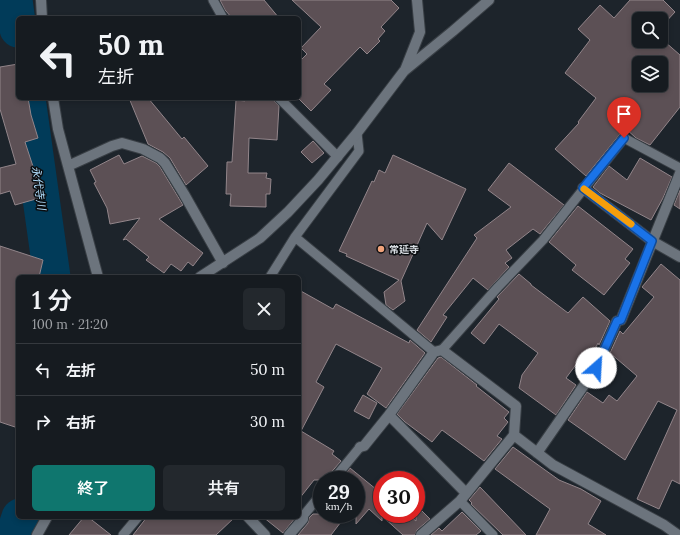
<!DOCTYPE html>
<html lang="ja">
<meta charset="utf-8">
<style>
:root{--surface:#161b20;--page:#23282d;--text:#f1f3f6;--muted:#9ea1a5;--line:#35393e;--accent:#0f766e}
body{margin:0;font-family:Lora,"Noto Sans JP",serif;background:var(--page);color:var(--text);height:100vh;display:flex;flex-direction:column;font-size:15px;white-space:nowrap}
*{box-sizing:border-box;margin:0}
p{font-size:13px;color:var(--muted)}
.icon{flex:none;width:22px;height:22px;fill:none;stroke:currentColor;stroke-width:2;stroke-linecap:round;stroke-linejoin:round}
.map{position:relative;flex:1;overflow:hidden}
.panel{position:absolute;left:16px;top:275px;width:285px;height:244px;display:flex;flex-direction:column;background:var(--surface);border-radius:6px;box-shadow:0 2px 6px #0003,0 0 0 1px var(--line)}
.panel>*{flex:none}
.banner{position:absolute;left:16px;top:16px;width:285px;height:84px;border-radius:6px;box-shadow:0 2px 6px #0003,0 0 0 1px var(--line);background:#161b20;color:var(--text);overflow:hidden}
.controls{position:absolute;left:632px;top:12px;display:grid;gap:8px}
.controls a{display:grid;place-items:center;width:36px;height:36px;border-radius:6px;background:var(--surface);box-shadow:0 2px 6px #0003,0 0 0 1px var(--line);font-size:20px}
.speed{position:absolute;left:313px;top:471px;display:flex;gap:8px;font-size:20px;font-weight:700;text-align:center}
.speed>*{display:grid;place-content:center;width:52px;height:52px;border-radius:50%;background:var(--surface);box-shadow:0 2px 6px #0003,0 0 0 1px var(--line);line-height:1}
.speed small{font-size:10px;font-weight:400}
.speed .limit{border:6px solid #d22;background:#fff;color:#111}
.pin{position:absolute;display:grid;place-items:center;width:34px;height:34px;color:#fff;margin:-41px -17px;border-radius:50% 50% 50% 0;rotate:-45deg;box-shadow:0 0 4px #0007}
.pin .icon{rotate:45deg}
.me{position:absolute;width:44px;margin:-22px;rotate:26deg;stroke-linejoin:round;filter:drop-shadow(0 0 3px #0008)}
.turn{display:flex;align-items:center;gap:14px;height:84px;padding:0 16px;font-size:18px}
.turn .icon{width:52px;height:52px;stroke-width:2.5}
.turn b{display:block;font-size:28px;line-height:34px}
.round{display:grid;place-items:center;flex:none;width:42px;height:42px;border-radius:6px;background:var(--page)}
.headline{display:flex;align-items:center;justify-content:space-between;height:68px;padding:0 16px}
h1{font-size:24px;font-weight:600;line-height:30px}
.action{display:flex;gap:8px;margin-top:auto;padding:8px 16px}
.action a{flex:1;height:46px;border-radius:6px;background:var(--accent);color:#fff;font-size:16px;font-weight:600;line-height:46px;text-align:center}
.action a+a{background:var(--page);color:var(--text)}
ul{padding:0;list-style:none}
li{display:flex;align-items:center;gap:12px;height:52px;padding:0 16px;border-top:1px solid var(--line)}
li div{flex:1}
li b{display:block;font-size:15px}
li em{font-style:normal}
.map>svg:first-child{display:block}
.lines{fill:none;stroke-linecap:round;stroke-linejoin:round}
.river{stroke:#013b59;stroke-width:37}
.building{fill:#5c5055;stroke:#92858a;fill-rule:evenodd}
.service-casing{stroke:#393f45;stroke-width:11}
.minor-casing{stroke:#393f45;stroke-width:12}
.service{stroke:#6c747d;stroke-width:9}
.minor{stroke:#6c747d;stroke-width:10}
.route-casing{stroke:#114b97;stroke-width:10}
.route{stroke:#1a73e8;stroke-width:7}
.slow{stroke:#f59e0b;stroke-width:7}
.poi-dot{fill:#f0a27a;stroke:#0a0d10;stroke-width:1.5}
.labels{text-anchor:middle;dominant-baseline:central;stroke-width:3;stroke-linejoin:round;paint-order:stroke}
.poi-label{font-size:10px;font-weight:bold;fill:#d7dce1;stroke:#0a0d10;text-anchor:start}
.water-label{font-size:11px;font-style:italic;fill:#b2defd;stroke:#0a0d10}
</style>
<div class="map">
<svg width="680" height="535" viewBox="0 0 680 535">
<rect width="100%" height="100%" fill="#1d242b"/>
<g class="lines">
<path class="river" d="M14,0L18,29
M27,98L52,277
M14,535L20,517"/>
</g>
<path class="building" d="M220,0H264L279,18H232L225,10Z
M292,0H391L399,8L381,27L385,31L378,39L380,41L367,54L360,47L324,84L331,90L311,111L299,99V62L307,54L301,48L321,27Z
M630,0H663L675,12L661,27V19H639V41H664L680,55V107L650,145L636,138L625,128L586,176L555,149L579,123L578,122L596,98L565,73L590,40L578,29L600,5L614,18ZM639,63H661V85H639Z
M18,64V98H28L31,115L38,138L25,142L43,197L15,205L10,191L0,194V168L16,164L0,109V67Z
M129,98H148L182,139L184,137L208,166L186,185L170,158L163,152L148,144Z
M245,98H273L275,102L279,106L277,140L249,138L248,173H267L266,178L271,179L270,194H266V207L230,206L231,194H226L227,162H232L236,100L245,101Z
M313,141L324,153L312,163L301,152Z
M119,155L124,164L142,156L156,163L160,167L183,205L159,219L203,253L193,266L188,262L181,271L171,264L164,273L146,260L149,257L126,239L123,240L140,218L110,224L107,208L94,183L96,182L90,170Z
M393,155L466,189L442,240L427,223L401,281L405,301L393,310L386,305L384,292L399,280L346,256L347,254L339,251L372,181L374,182L379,170L385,173Z
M640,158L672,177L663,198L651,220L600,193L593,187L609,166L627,180Z
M509,163L564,205L540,234L533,229L506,250L512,258L505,263L509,267L488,290L473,278L443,315L447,317L431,342L417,330L477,238L474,235L511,207L488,190Z
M680,190V209L674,205Z
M578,206L633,249L625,259L630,263L604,295L572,270L576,265L549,242Z
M0,246L43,260L39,277H18V428L0,422Z
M661,264L680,280V484L672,480L659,509L637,499L677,410L658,401L625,460L568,420L587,392L603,403L609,395L617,401L637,376L610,353L620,331L623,334L654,297L642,287Z
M519,274L531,284V285L568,313L583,297L610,321L599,345L598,343L591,357L584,354L566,378L576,385L556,415L519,388L522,375L538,353L499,324L484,344L471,333L499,299L497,297Z
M299,290L333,309L336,304L409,343L410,340L425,353L386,408L367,394L382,368L336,344L316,382L324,387L301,431L334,451L332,454L341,461L328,476L327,480H314L299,499Z
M441,357L477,385L476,386L509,412L504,418L508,422L497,436L502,439L484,461L442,430L432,442L405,422L397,414L438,358Z
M363,395L377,403L369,419L354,411Z
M513,447L559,480L581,489L601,501L588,524L606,535H536L550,509L495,469Z
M350,468L382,494V514H407L416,521V505L430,519L417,530L415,535H403L382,516V521L369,509L356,524V480H341Z
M480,487L526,535H503L471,504L472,503L469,500Z
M462,512L481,531L476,535H431L439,528L442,531Z
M313,514H347L331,535H298L308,523L309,518Z
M84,517H88L111,535H69Z
M147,517H235L216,535H133Z
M263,517H296L283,533Z"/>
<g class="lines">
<g class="service-casing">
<path id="service" d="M213,0L223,18
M279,98L338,157
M295,237L434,352
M270,277L295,237L359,151L357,133
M442,350L498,287L543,240L624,138L680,168
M333,480L360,447
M460,501L493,535
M303,519L304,515L322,493
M123,535L138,517"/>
</g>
<g class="minor-casing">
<path id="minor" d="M41,0L42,18
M405,70L420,32L417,0
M53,98L58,129L98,277
M68,166L112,146L122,143L143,149L160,158L165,163L184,194L223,263
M583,188L652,241L680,257
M200,277L260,238L288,212L318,180L357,133L404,71L453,31L489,0
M389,415L466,493
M514,435L553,465L664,525L678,535
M360,447L364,446L389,415L434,352L442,350L516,406L514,435L460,501L421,535
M537,453L596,368L617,321L621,320L680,173
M248,517L265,535
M37,535L47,517
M289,535L303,519"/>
</g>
<use href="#service" class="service"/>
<use href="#minor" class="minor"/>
</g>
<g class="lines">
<g class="route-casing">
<path id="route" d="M596,368L617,321L621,320L652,241L583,188L624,138"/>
</g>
<use href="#route" class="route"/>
<path class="slow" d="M584,189L631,224"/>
</g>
<circle class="poi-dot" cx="381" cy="249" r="4"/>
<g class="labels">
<g class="poi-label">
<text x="389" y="249">常延寺</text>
</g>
<g class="water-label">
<text transform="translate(39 188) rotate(82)">永代寺川</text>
</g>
</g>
</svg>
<div class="controls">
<a><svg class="icon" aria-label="search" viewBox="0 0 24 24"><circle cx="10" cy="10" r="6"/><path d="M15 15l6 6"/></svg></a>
<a><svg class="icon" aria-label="layers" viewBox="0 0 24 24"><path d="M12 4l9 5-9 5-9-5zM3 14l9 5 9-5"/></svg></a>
</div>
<div class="speed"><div>29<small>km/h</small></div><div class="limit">30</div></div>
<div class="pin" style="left:624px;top:138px;background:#d93025"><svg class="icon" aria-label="arrive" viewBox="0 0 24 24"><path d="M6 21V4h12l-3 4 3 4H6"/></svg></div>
<svg class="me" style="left:596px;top:368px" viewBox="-20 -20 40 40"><circle r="19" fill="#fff"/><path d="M0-13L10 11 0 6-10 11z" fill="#1a73e8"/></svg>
<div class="banner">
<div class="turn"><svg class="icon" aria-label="left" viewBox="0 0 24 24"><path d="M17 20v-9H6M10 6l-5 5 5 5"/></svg><div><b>50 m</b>左折</div></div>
</div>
<section class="panel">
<div class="headline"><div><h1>1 分</h1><p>100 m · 21:20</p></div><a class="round"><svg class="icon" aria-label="close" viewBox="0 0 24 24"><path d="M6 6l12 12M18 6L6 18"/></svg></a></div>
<ul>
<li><svg class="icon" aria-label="left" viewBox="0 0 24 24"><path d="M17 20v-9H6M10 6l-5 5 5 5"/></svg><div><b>左折</b></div><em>50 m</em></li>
<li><svg class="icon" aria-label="right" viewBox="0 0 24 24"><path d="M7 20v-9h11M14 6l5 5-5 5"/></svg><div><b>右折</b></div><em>30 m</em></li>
</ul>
<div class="action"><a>終了</a><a>共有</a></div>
</section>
</div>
